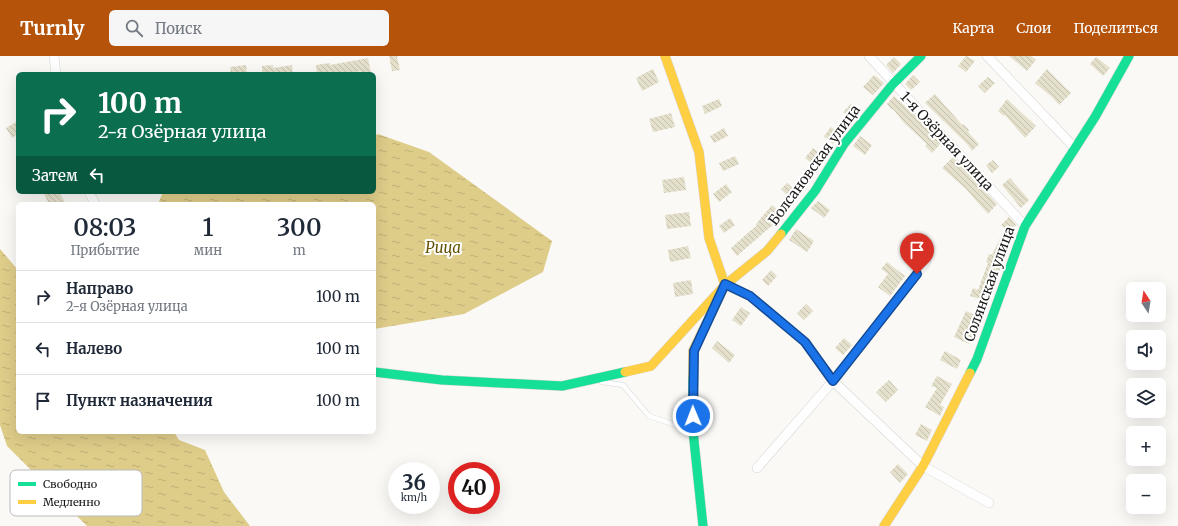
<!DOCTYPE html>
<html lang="ru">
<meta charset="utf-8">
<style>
:root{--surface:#fff;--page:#f6f6f7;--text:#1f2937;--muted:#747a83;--line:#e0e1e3;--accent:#b45309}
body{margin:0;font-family:Merriweather,serif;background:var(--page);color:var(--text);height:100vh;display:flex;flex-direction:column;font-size:15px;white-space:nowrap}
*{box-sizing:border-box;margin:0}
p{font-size:13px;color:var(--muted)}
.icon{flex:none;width:22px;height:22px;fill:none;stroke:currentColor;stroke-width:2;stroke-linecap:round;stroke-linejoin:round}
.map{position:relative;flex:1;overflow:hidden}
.sheet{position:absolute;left:16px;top:146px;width:360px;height:232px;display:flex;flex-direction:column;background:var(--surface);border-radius:6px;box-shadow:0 4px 16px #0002}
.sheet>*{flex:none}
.guide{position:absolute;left:16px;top:16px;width:360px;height:122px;border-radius:6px;box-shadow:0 4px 16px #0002;background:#0b6e4f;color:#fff;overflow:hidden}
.needle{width:26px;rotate:348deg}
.controls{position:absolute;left:1126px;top:226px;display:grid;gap:8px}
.controls a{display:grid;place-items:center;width:40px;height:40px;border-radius:6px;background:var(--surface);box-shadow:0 4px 16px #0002;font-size:20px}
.speed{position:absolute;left:388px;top:406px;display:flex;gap:8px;font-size:20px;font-weight:700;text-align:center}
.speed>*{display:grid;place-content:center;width:52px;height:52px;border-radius:50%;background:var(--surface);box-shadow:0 4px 16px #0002;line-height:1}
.speed small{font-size:10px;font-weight:400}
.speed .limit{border:6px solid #d22;background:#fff;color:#111}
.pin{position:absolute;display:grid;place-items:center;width:34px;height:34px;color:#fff;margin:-41px -17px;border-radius:50% 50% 50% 0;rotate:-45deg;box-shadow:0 0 4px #0007}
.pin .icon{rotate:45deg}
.me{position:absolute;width:44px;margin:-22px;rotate:359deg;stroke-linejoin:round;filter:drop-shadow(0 0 3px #0008)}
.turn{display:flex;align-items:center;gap:14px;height:84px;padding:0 16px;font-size:18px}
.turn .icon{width:52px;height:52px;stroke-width:2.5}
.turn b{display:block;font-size:28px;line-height:34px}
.then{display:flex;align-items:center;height:38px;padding:0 16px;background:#0003;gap:8px;font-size:15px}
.eta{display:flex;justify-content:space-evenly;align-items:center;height:68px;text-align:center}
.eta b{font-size:24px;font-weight:600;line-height:28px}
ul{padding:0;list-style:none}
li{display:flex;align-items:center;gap:12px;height:52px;padding:0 16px;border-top:1px solid var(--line)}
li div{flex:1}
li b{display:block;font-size:15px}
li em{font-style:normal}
header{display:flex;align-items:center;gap:24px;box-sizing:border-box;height:56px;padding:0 20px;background:var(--accent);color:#fff}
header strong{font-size:19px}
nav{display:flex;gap:22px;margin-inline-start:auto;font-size:14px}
.search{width:280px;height:36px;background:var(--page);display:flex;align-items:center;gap:10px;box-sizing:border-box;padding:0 14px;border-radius:6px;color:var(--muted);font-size:15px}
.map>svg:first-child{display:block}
.water{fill:url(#water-ripples)}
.building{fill:url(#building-back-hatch)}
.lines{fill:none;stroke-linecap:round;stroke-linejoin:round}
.lane-casing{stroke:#d6d5d3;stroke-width:5.5}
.street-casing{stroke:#d6d5d3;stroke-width:10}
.fast-casing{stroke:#d6d5d3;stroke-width:10}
.slow-casing{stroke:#d6d5d3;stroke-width:10}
.lane{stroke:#fefefe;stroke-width:4.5}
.street{stroke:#fefefe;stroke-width:9}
.fast{stroke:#16e098;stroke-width:9}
.slow{stroke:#ffcf43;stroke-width:9}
.route-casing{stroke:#114b97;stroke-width:10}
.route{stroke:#1a73e8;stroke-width:7}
.labels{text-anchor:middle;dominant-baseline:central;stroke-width:4;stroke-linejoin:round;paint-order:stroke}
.street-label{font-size:14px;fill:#1a1918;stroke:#fff}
.water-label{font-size:15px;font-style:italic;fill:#645306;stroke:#fff}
.key{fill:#fff;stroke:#bababa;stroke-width:1}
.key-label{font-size:11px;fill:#1a1918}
</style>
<header>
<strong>Turnly</strong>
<div class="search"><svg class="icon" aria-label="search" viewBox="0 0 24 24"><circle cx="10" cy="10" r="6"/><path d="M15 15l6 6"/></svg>Поиск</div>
<nav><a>Карта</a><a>Слои</a><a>Поделиться</a></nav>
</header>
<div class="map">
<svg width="1178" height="470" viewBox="0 0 1178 470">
<defs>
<pattern id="water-ripples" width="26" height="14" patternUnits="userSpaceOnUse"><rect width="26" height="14" fill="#decc89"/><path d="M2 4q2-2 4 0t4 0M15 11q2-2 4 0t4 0" fill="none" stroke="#beaf76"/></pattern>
<pattern id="building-back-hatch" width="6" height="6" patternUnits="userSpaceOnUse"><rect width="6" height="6" fill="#e5e0cc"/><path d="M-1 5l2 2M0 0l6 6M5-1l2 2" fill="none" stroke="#c4c0ae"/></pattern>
</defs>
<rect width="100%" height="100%" fill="#faf9f6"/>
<path class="water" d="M378,78L429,96L552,185L543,216L464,258L374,273V148H158L163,136H374V80Z
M0,193L18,214V376H174L179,384L205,394L224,436L250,470H87L7,390L0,369Z"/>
<path class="building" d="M389,0H397L400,14L392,15Z
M966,0L975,5L966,16L958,10Z
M1009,0H1031L1036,4L1027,15Z
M894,1L901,8L893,17L886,9Z
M1096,1L1110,12L1103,20L1090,8Z
M368,2L371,17L362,18L361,15L342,18L341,16L317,18L316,9L330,7V9Z
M246,9L247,18H231L230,11Z
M273,9V12L292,9L293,18H262V10Z
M653,13L659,26L642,35L636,22Z
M1047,13L1071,37L1059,49L1052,41L1035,27Z
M874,19L884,27L873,39L863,31Z
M913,19L920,26L911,34L905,28Z
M988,21L995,27L985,37L978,30Z
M935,38L962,69L963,68L969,74L968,76L979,88L972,95L967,88L925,47Z
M894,40L908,53L909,52L941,87L932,97L925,90L927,88L904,67L893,53L892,54L887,48Z
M719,43L722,50L705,58L702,50Z
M1007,43L1036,70L1025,82L1005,59L1004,60L998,55Z
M851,48L860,56L853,65L843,56Z
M671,57L675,71L653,76L649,63Z
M18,65V78L12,82L6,72Z
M831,71L841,79L833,88L824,80Z
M724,72L728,80L714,87L710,80Z
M860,80L872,89L865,99L853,90Z
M813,92L825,102L817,112L805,102Z
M735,100L739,108L723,115L719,107Z
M953,101L997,148L988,158L965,132L942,112Z
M993,104L999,111L992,117L986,109Z
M684,121L686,134L664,137L662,124Z
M1010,122L1029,144L1021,152L1002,129Z
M787,127L800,139L794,145L781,133Z
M726,128L732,136L719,146L713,138Z
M43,136H59L66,148H49Z
M818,145L830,154L824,162L811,152Z
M772,149L784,159L737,200L731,192L757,169L756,168Z
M689,156L691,170L667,173L665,159Z
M1009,161L1016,169L1010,177L1001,169Z
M730,162L735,169L724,177L719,170Z
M796,173L814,185L807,196L789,184Z
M1002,179L1012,184L987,245L970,240L973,232L978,234L988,207L986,206L989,198L992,199Z
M910,187L923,198L917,204L904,194Z
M688,190L691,202L670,206L668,194Z
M887,206L905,220L890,240L878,231L888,218L881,213Z
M771,214L777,220L768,230L762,224Z
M691,224L693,238L675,241L673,227Z
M806,248L813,255L804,264L797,257Z
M741,251L750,257L741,270L732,264Z
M966,255L981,262L969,288L954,281Z
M844,282L852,289L843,299L835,292Z
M717,285L735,299L729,307L712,292Z
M945,295L961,304L957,313L940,304Z
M937,320L952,328L940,349L944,351L940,360L925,351L937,332L931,330Z
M889,324L898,334L886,346L876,336Z
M921,368L932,374L927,385L915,379Z
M898,408L908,418L900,427L890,416Z"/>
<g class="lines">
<g class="lane-casing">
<path id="lane" d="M602,326L623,329L649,360L691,374"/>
</g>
<g class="street-casing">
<path id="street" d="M54,0L56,18
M869,0L1025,170
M987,0L1074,91
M89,136L95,148
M725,229L750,240L805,286L833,325L923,410L989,447
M757,412L833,325L926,206"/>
</g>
<g class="fast-casing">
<path id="fast" d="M781,178L815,135L844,88L893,28L921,0
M374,316L442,324L562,330L625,316
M970,317L977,303L1025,170L1095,61L1129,0
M693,321V375L703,470"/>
</g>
<g class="slow-casing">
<path id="slow" d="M665,0L699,96L709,182L725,229L693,295V321
M625,316L651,310L725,229L767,195L781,178
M884,470L923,410L970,317"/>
</g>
<use href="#lane" class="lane"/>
<use href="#street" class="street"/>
<use href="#fast" class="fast"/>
<use href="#slow" class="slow"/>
</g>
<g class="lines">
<g class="route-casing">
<path id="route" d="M693,360L694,295L725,228L750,240L805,286L833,325L917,218"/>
</g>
<use href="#route" class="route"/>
</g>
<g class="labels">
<g class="street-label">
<text transform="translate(947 85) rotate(47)">1-я Озёрная улица</text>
<text transform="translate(814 109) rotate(-54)">Болсановская улица</text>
<text transform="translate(989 228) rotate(-70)">Солянская улица</text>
</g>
<g class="water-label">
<text x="443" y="191">Рица</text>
</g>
</g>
<rect x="10" y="414" width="132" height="46" rx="6" class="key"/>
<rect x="18" y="426" width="18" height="4" fill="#16e098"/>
<rect x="18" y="444" width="18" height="4" fill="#ffcf43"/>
<g class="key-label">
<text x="43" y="432">Свободно</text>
<text x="43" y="450">Медленно</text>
</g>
</svg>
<div class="controls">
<a><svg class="needle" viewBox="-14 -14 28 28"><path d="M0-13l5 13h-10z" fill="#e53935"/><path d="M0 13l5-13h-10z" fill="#747a83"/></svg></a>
<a><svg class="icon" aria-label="sound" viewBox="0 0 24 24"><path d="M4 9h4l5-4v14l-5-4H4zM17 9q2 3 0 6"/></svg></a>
<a><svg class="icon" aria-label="layers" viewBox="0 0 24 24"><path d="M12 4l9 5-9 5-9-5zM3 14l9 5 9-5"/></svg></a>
<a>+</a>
<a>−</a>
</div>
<div class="speed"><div>36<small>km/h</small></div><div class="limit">40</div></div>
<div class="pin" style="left:917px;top:218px;background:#d93025"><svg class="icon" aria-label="arrive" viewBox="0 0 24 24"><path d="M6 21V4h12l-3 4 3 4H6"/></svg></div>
<svg class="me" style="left:693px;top:360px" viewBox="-20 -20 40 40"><circle r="17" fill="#1a73e8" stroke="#fff" stroke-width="3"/><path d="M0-11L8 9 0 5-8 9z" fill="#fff"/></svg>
<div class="guide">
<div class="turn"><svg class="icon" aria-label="right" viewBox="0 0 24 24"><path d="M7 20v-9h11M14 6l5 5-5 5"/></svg><div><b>100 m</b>2-я Озёрная улица</div></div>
<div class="then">Затем<svg class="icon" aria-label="left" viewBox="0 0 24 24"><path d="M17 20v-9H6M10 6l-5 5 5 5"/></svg></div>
</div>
<section class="sheet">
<div class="eta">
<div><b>08:03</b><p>Прибытие</p></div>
<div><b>1</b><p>мин</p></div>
<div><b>300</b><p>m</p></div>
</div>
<ul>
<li><svg class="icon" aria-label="right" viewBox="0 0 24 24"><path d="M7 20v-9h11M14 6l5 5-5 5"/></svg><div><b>Направо</b><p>2-я Озёрная улица</p></div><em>100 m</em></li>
<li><svg class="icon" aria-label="left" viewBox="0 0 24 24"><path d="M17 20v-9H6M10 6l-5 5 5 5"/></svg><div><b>Налево</b></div><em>100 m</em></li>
<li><svg class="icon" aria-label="arrive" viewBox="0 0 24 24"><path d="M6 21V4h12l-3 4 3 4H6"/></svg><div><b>Пункт назначения</b></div><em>100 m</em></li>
</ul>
</section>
</div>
